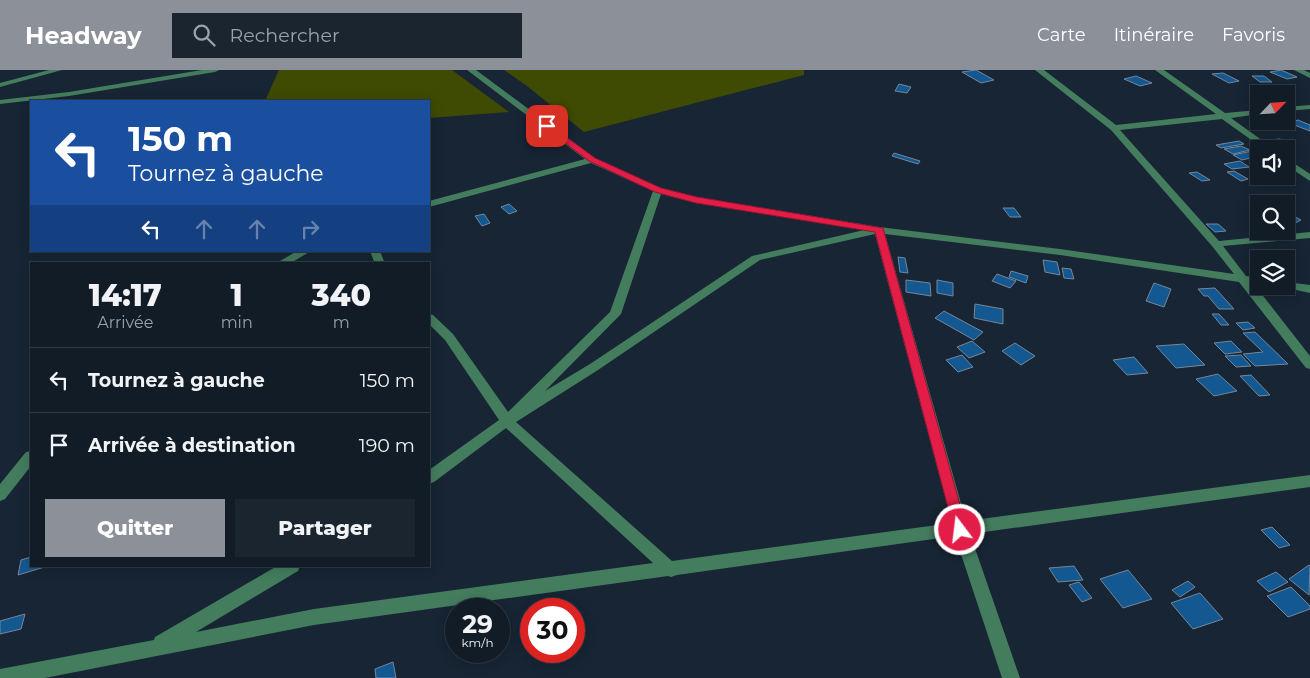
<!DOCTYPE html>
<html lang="fr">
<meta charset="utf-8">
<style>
:root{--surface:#111c27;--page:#1a252f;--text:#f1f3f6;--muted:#9ca1a7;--line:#303a44;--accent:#8c9099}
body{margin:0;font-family:Montserrat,sans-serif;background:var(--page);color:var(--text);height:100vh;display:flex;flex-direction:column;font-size:19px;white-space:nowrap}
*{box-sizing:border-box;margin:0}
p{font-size:16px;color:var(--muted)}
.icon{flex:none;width:28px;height:28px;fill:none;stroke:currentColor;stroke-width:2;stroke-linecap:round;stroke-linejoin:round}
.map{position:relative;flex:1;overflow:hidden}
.side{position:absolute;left:30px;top:192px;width:400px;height:305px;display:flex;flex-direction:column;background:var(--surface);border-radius:0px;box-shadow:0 2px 12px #0003,0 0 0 1px var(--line)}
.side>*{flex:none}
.top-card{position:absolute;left:30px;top:30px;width:400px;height:152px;border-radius:0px;box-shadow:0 2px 12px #0003,0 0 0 1px var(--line);background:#1a4fa0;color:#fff;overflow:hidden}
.needle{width:32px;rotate:65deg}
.controls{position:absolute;left:1250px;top:15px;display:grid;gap:10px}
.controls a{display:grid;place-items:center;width:45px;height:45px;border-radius:0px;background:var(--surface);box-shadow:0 2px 12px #0003,0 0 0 1px var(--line);font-size:25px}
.speed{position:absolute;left:445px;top:528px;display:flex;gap:10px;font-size:25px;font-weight:700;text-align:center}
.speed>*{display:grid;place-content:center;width:65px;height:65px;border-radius:50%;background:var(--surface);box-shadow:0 2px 12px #0003,0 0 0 1px var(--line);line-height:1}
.speed small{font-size:12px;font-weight:400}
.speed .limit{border:8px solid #d22;background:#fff;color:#111}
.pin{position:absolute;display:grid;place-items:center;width:42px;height:42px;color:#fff;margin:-21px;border-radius:10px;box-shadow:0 2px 8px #0006}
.me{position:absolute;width:55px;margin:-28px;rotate:345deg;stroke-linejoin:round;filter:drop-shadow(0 0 4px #0008)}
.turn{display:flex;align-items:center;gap:18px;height:105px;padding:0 15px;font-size:22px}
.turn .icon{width:65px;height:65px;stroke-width:2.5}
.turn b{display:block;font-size:35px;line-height:42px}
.lanes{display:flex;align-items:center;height:48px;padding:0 15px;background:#0003;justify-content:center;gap:25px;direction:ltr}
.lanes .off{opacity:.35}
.eta{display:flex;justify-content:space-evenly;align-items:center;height:85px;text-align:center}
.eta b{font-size:30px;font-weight:800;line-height:35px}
.primary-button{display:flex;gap:10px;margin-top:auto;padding:10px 15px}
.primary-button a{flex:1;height:58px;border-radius:0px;background:var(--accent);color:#fff;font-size:20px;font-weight:800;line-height:58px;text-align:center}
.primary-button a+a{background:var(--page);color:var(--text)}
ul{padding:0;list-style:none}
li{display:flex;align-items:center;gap:15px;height:65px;padding:0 15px;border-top:1px solid var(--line)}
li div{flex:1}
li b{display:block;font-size:19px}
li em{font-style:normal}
header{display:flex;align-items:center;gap:30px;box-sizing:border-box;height:70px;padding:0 25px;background:var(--accent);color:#fff}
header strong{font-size:24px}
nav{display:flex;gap:28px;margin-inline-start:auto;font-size:18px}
.search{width:350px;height:45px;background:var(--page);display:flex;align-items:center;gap:12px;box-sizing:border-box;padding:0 18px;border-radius:0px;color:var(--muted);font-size:19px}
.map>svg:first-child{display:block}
.green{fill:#3f4a02}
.building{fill:#145891;stroke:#768698}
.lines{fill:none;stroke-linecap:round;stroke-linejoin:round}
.minor{fill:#447d5e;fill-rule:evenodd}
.route{fill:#e11d48;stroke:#92132f}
</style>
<header>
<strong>Headway</strong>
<div class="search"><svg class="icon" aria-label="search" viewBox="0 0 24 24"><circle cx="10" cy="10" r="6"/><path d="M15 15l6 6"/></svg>Rechercher</div>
<nav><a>Carte</a><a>Itinéraire</a><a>Favoris</a></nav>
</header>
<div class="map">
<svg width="1310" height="608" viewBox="0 0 1310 608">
<rect width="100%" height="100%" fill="#172534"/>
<path class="green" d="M279,0H452L509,42L429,48V31H265Z
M504,0H804V5L584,62L527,16Z"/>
<path class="building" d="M976,0L994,10L981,13L962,2Z
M1281,0L1297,7L1287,9L1270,2Z
M1223,3L1239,11L1229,13L1212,4Z
M1136,6L1152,13L1140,16L1124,9Z
M1252,6H1264L1272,12H1260Z
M899,14L911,17L907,23L895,21Z
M1298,50L1310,55V61L1289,53Z
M1280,69L1292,76L1280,77L1269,70Z
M1239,71L1244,74L1221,78L1216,75Z
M1241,76L1250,80L1233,84L1224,79Z
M1252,81L1259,86L1242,90L1233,85Z
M894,83L920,91L918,94L892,86Z
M1240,91L1249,97L1232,99L1224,94Z
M1234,101L1248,109L1241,111L1227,102Z
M1197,102L1210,110L1202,111L1189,103Z
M509,134L517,141L509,144L501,137Z
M1003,138H1014L1021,147H1010Z
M1286,143H1287L1301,150L1295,153L1286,148Z
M484,144L490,153L482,156L475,146Z
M1206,154H1218L1226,161L1215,162Z
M898,187L905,188L908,203L900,202Z
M1043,190L1057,192L1060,205L1045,202Z
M1062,198L1071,199L1074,209L1064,208Z
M1011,201L1028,206L1026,213L1009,207Z
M997,204L1016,211L1010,218L992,211Z
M906,210L930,213L931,226L906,222Z
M937,210L953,213V226L937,223Z
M1154,213L1171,219L1164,237L1146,231Z
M1215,218L1234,239H1219L1208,226H1204L1198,219Z
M975,234L1003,239V254L974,248Z
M944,241L983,262L974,270L935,248Z
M1212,244H1219L1229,255H1221Z
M1248,252L1255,258L1243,260L1236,253Z
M1255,262L1288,294L1255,296L1243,284L1263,282L1243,263Z
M972,271L985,282L969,288L957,277Z
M1231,271L1242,282L1225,284L1214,273Z
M1015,273L1035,286L1021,295L1002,281Z
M1184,274L1205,295L1176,298L1156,276Z
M962,285L973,297L958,302L946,290Z
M1241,285L1251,296L1236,297L1225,286Z
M1134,287L1148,303L1127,305L1113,290Z
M1218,304L1237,321L1214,326L1196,309Z
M1251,305L1270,325L1259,326L1240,306Z
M1272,457L1290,475L1279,478L1261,460Z
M31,487V496H48L18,505L21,490Z
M1309,495L1310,496L1309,525L1289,509Z
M1074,496L1083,510L1058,512L1049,498Z
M1128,500L1152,529L1123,538L1100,509Z
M1276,502L1288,512L1269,522L1257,511Z
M1188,511L1195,517L1180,527L1172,520Z
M1079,512L1092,528L1082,532L1069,515Z
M1291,517L1310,536V539L1288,547L1267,526Z
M1200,523L1223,549L1193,559L1171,533Z
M25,544L21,559L0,564V551Z
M393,592L396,608H376L375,599Z"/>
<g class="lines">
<path class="minor" d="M49,0H62L0,17V13Z
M202,0H219L215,2L69,26L0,34V30L69,22Z
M467,0H476L595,88L661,118L696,127L879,157L1060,179L1234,204L1212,176L1111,60L1035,0H1044L1116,55L1216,44L1155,0H1164L1225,43L1259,40V44L1231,48L1274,79H1264L1222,49L1120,60L1219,171L1310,162V168L1223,176L1246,206L1259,208V214L1253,213L1310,286V299L1306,298L1239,212L1060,185L885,164L966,451L1310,405V417L970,464L1020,608H1002L955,466L677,505L671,507L668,506L314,555L45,608H0V599L154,570L155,567L277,496H300L298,501L196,562L314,539L653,493L506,358L434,412L429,414V400L499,350L445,270L429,254V244L433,245L453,264L508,342L610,242L653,121L591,93L429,137V131L585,89ZM661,124L696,133L864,160L752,186L590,294L545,321L621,244ZM875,164L952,453L672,491L516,352L598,300L760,190Z
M1294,0H1304L1310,3V8Z
M1310,35V39L1286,41V37Z
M1286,88L1310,104V111L1286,95Z
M297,181H311L289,194H275Z
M370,181H380L385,194H375Z
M1286,212L1310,215V223L1282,217L1286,216Z
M31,381V396L5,429L0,431V414L26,382Z"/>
</g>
<path class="route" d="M547,53L595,88L661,118L697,127L883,158L967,460L965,464L960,466L956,464L954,460L875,162L696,133L655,122L589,91L544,57V54Z"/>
</svg>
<div class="controls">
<a><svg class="needle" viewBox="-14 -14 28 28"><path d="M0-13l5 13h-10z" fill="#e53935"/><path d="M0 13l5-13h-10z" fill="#9ca1a7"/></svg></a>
<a><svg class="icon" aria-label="sound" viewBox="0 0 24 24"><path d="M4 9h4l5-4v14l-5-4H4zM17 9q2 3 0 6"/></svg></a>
<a><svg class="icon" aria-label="search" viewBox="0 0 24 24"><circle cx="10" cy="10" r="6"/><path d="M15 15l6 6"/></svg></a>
<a><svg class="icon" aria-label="layers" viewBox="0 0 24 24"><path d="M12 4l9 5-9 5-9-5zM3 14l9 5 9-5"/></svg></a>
</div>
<div class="speed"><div>29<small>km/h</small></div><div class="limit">30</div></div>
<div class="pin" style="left:547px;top:56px;background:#d93025"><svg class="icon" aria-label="arrive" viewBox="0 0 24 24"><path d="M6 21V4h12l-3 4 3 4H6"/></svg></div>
<svg class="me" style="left:960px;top:460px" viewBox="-20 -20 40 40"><circle r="17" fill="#e11d48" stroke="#fff" stroke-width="3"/><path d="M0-11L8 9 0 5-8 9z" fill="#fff"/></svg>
<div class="top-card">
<div class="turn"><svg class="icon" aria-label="left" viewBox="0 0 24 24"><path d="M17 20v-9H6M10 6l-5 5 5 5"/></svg><div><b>150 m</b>Tournez à gauche</div></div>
<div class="lanes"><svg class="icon" aria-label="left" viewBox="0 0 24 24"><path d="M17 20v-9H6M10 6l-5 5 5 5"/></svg><svg class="icon off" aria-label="ahead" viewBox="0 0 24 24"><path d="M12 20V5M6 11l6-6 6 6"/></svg><svg class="icon off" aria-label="ahead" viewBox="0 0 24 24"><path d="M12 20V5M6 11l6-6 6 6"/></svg><svg class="icon off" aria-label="right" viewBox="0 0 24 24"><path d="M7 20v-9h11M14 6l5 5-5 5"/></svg></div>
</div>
<section class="side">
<div class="eta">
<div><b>14:17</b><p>Arrivée</p></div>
<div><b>1</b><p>min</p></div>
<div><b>340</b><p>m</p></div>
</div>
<ul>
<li><svg class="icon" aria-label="left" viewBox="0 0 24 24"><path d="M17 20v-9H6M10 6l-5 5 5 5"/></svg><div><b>Tournez à gauche</b></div><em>150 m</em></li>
<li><svg class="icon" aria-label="arrive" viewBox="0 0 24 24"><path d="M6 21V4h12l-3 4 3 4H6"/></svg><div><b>Arrivée à destination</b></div><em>190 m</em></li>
</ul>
<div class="primary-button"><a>Quitter</a><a>Partager</a></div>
</section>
</div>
